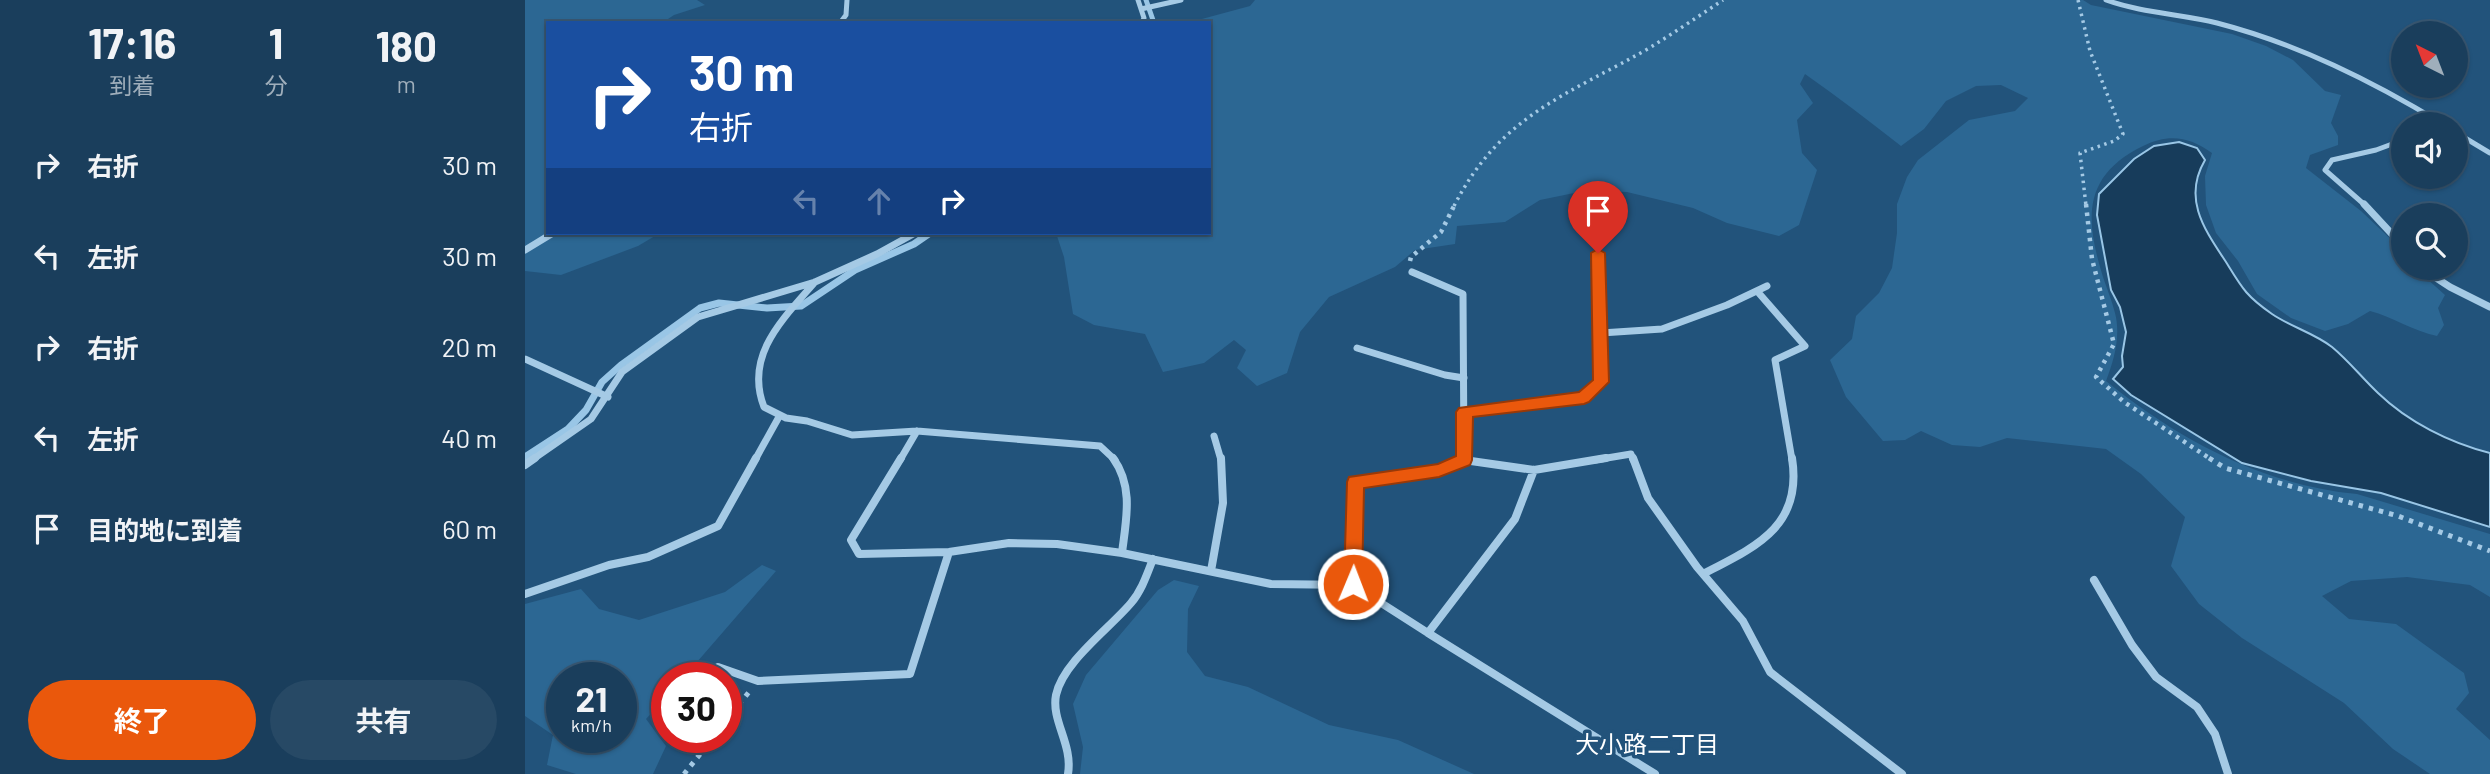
<!DOCTYPE html>
<html lang="ja">
<meta charset="utf-8">
<style>
:root{--surface:#1a3e5c;--page:#274965;--text:#f1f3f6;--muted:#9faebb;--line:#385772;--accent:#ea580c}
body{margin:0;font-family:Barlow,"Noto Sans JP",sans-serif;background:var(--page);color:var(--text);height:100vh;display:flex;flex-direction:column;font-size:26px;white-space:nowrap}
*{box-sizing:border-box;margin:0}
p{font-size:23px;color:var(--muted)}
.icon{flex:none;width:38px;height:38px;fill:none;stroke:currentColor;stroke-width:2;stroke-linecap:round;stroke-linejoin:round}
.map{position:relative;flex:1;overflow:hidden}
.side{display:flex;flex-direction:column;background:var(--surface);width:525px}
.side>*{flex:none}
.top-card{position:absolute;left:21px;top:21px;width:665px;height:214px;border-radius:0px;box-shadow:0 2px 5px #0004,0 0 0 2px var(--line);background:#1a4fa0;color:#fff;overflow:hidden}
.needle{width:46px;rotate:318deg}
.controls{position:absolute;left:1866px;top:21px;display:grid;gap:14px}
.controls a{display:grid;place-items:center;width:77px;height:77px;border-radius:50%;background:var(--surface);box-shadow:0 2px 5px #0004,0 0 0 2px var(--line);font-size:35px}
.speed{position:absolute;left:21px;top:662px;display:flex;gap:14px;font-size:35px;font-weight:700;text-align:center}
.speed>*{display:grid;place-content:center;width:91px;height:91px;border-radius:50%;background:var(--surface);box-shadow:0 2px 5px #0004,0 0 0 2px var(--line);line-height:1}
.speed small{font-size:18px;font-weight:400}
.speed .limit{border:10px solid #d22;background:#fff;color:#111}
.pin{position:absolute;display:grid;place-items:center;width:60px;height:60px;color:#fff;margin:-72px -30px;border-radius:50% 50% 50% 0;rotate:-45deg;box-shadow:0 0 7px #0007}
.pin .icon{rotate:45deg}
.me{position:absolute;width:77px;margin:-38px;rotate:1deg;stroke-linejoin:round;filter:drop-shadow(0 0 5px #0008)}
.turn{display:flex;align-items:center;gap:24px;height:147px;padding:0 28px;font-size:32px}
.turn .icon{width:91px;height:91px;stroke-width:2.5}
.turn b{display:block;font-size:49px;line-height:60px}
.lanes{display:flex;align-items:center;height:66px;padding:0 28px;background:#0003;justify-content:center;gap:35px;direction:ltr}
.lanes .off{opacity:.35}
.eta{display:flex;justify-content:space-evenly;align-items:center;height:119px;text-align:center}
.eta b{font-size:42px;font-weight:700;line-height:49px}
.cta{display:flex;gap:14px;margin-top:auto;padding:14px 28px}
.cta a{flex:1;height:80px;border-radius:42px;background:var(--accent);color:#fff;font-size:28px;font-weight:700;line-height:80px;text-align:center}
.cta a+a{background:var(--page);color:var(--text)}
ul{padding:0;list-style:none}
li{display:flex;align-items:center;gap:21px;height:91px;padding:0 28px}
li div{flex:1}
li b{display:block;font-size:26px}
li em{font-style:normal}
main{display:flex;flex:1;min-height:0}
.map>svg:first-child{display:block}
.green{fill:#2c6793;fill-rule:evenodd}
.water{fill:#173c5b;stroke:#99c6e6;stroke-width:2}
.lines{fill:none;stroke-linecap:round;stroke-linejoin:round}
.stream-far1{stroke:#99c6e6;stroke-width:5}
.stream{stroke:#99c6e6;stroke-width:7}
.path-far2{stroke:#a5cae5;stroke-width:3.5;stroke-dasharray:2.5 4.5;stroke-linecap:butt}
.path-far1{stroke:#a5cae5;stroke-width:4.5;stroke-dasharray:3.5 5;stroke-linecap:butt}
.path{stroke:#a5cae5;stroke-width:5;stroke-dasharray:4.5 6;stroke-linecap:butt}
.street-far2{stroke:#a5cae5;stroke-width:5}
.street-far1{stroke:#a5cae5;stroke-width:7}
.street{stroke:#a5cae5;stroke-width:8}
.route{fill:#ea580c;stroke:#983908;stroke-width:2}
.labels{text-anchor:middle;dominant-baseline:central;stroke-width:7;stroke-linejoin:round;paint-order:stroke}
.near-neighbourhood-label{font-size:24px;fill:#fff;stroke:#22537b}
</style>
<main>
<section class="side">
<div class="eta">
<div><b>17:16</b><p>到着</p></div>
<div><b>1</b><p>分</p></div>
<div><b>180</b><p>m</p></div>
</div>
<ul>
<li><svg class="icon" aria-label="right" viewBox="0 0 24 24"><path d="M7 20v-9h11M14 6l5 5-5 5"/></svg><div><b>右折</b></div><em>30 m</em></li>
<li><svg class="icon" aria-label="left" viewBox="0 0 24 24"><path d="M17 20v-9H6M10 6l-5 5 5 5"/></svg><div><b>左折</b></div><em>30 m</em></li>
<li><svg class="icon" aria-label="right" viewBox="0 0 24 24"><path d="M7 20v-9h11M14 6l5 5-5 5"/></svg><div><b>右折</b></div><em>20 m</em></li>
<li><svg class="icon" aria-label="left" viewBox="0 0 24 24"><path d="M17 20v-9H6M10 6l-5 5 5 5"/></svg><div><b>左折</b></div><em>40 m</em></li>
<li><svg class="icon" aria-label="arrive" viewBox="0 0 24 24"><path d="M6 21V4h12l-3 4 3 4H6"/></svg><div><b>目的地に到着</b></div><em>60 m</em></li>
</ul>
<div class="cta"><a>終了</a><a>共有</a></div>
</section>
<div class="map">
<svg width="1965" height="774" viewBox="0 0 1965 774">
<rect width="100%" height="100%" fill="#22537b"/>
<path class="green" d="M0,0H172L180,5L149,15L137,23H23V233H135L113,246L36,275L0,271Z
M730,0H1558L1566,5L1707,34L1741,46L1768,60L1800,91L1816,95L1806,123L1813,136V145L1785,155L1781,168L1836,211L1874,247L1878,252V268H1890L1920,295L1913,308L1919,325L1912,336C1888,331 1868,317 1845,311L1823,324L1800,331L1766,318L1732,294L1713,261L1691,233L1681,205L1680,176L1687,153C1665,137 1644,133 1618,146C1557,176 1560,219 1578,277C1582,289 1587,301 1590,313C1596,336 1589,360 1581,381C1654,440 1738,485 1832,494L1965,534V597L1945,585L1882,577L1826,581L1797,596L1824,619L1871,624L1939,673L1944,693L1931,709L1965,740V774H1905L1868,749L1819,703L1717,638L1674,604L1646,566L1660,517L1616,474L1581,449L1482,438L1455,447L1427,445L1396,431L1380,440L1358,441L1321,397L1305,360L1327,339L1331,316L1354,293L1367,268L1372,233V204L1382,177L1393,160L1444,120L1490,111L1503,98L1476,85L1451,86L1421,101L1399,129L1376,146C1344,121 1313,97 1280,74L1275,84L1288,103L1272,120L1277,153L1292,170L1274,225L1254,236L1202,223L1168,208L1102,192L1059,191L1015,200L980,222L932,226L930,244L890,250L870,267L804,297L775,332L762,373L732,386L712,368L721,350L709,340L679,363L638,372L620,334L569,325L548,314L539,257L531,233H684V23H662L725,6Z
M237,565L251,571L159,677H142V696L121,719L141,746L128,774H51L22,765L28,735L0,716V604L56,589L74,609L114,620L200,592ZM37,677H96V737H37Z
M649,580L674,586L663,609L662,652L680,676L723,687L804,725L873,740L949,774H555L558,747L548,704L561,675L633,590Z"/>
<path class="water" d="M1654,142L1672,148L1680,160C1657,199 1680,230 1701,262C1717,288 1721,296 1747,314C1766,327 1789,333 1807,347C1824,361 1837,378 1853,393C1883,422 1925,443 1965,453V527L1856,493L1786,481L1717,463L1606,395L1588,379L1598,367L1597,356L1601,332L1595,307L1586,290L1572,215L1574,194L1609,159L1629,146Z"/>
<g class="lines">
<path class="stream-far1" d="M621,0L629,23"/>
<path class="stream" d="M0,457L43,429L61,410L77,382L96,365L175,308L194,303L242,308L276,306L330,270L389,244L405,233"/>
<path class="path-far2" d="M1553,0L1565,51L1598,134L1589,141L1555,153L1561,206
M929,206C976,114 1043,95 1126,47C1150,32 1174,16 1198,0"/>
<path class="path-far1" d="M1561,204L1567,259L1589,344L1571,377L1599,402L1687,460
M885,261L886,257L916,232L930,204"/>
<path class="path" d="M1684,458L1700,468L1873,516L1965,551
M201,721L224,692
M159,774L189,737"/>
<path class="street-far2" d="M613,0L619,18L617,23
M1581,0C1617,13 1655,14 1692,23C1773,44 1847,81 1918,124
M616,9L656,0
M315,23L321,15L322,0
M1930,132L1965,153
M1841,206L1800,170L1807,160L1851,150L1878,140"/>
<path class="street-far1" d="M1839,204L1878,246
M0,250L28,233
M1896,268L1925,287L1965,307
M887,272L938,294L939,460
M290,282C258,319 219,355 239,407L261,418L282,421L327,435L392,431L575,446L590,460
M1232,291L1280,346L1250,360L1267,460
M1076,333L1137,329L1202,305L1242,286
M832,348L920,375L939,378
M0,359L83,397
M939,412L1059,398L1076,382L1073,253
M689,436L696,460
M7,460L66,419L97,372L173,317L290,282L352,254L390,233
M230,460L255,415
M375,460L392,431
M1070,460L1106,454L1108,460"/>
<path class="street" d="M376,458L326,540L334,554L424,552L484,543L532,544L597,553L746,584L828,585L903,633
M588,458C609,487 601,520 597,553
M1108,458L1123,498L1172,567L1218,621L1245,672L1377,774
M0,465L10,458
M1009,470L990,519L903,633L1130,774
M686,571L698,503L696,458
M1178,574C1230,547 1278,527 1267,458
M1569,580L1607,645L1631,677L1672,707L1690,734L1703,774
M828,585L830,482L914,470L939,460L1009,470L1081,458
M0,594L84,565L123,557L193,526L231,458
M193,667L233,681L385,674L424,552
M543,774C548,744 526,721 531,695C538,662 585,628 606,603C617,590 622,574 628,559"/>
</g>
<path class="route" d="M1073,249L1080,253L1084,382L1064,402L1059,404L948,417L947,460L945,465L914,477L839,488L837,584L834,590L828,593L821,590L819,584L822,482L824,477L913,464L931,456V412L934,408L1054,392L1068,380L1066,253Z"/>
<g class="labels">
<g class="near-neighbourhood-label">
<text x="1122" y="743">大小路二丁目</text>
</g>
</g>
</svg>
<div class="controls">
<a><svg class="needle" viewBox="-14 -14 28 28"><path d="M0-13l5 13h-10z" fill="#e53935"/><path d="M0 13l5-13h-10z" fill="#9faebb"/></svg></a>
<a><svg class="icon" aria-label="sound" viewBox="0 0 24 24"><path d="M4 9h4l5-4v14l-5-4H4zM17 9q2 3 0 6"/></svg></a>
<a><svg class="icon" aria-label="search" viewBox="0 0 24 24"><circle cx="10" cy="10" r="6"/><path d="M15 15l6 6"/></svg></a>
</div>
<div class="speed"><div>21<small>km/h</small></div><div class="limit">30</div></div>
<div class="pin" style="left:1073px;top:253px;background:#d93025"><svg class="icon" aria-label="arrive" viewBox="0 0 24 24"><path d="M6 21V4h12l-3 4 3 4H6"/></svg></div>
<svg class="me" style="left:828px;top:584px" viewBox="-20 -20 40 40"><circle r="17" fill="#ea580c" stroke="#fff" stroke-width="3"/><path d="M0-11L8 9 0 5-8 9z" fill="#fff"/></svg>
<div class="top-card">
<div class="turn"><svg class="icon" aria-label="right" viewBox="0 0 24 24"><path d="M7 20v-9h11M14 6l5 5-5 5"/></svg><div><b>30 m</b>右折</div></div>
<div class="lanes"><svg class="icon off" aria-label="left" viewBox="0 0 24 24"><path d="M17 20v-9H6M10 6l-5 5 5 5"/></svg><svg class="icon off" aria-label="ahead" viewBox="0 0 24 24"><path d="M12 20V5M6 11l6-6 6 6"/></svg><svg class="icon" aria-label="right" viewBox="0 0 24 24"><path d="M7 20v-9h11M14 6l5 5-5 5"/></svg></div>
</div>
</div>
</main>
